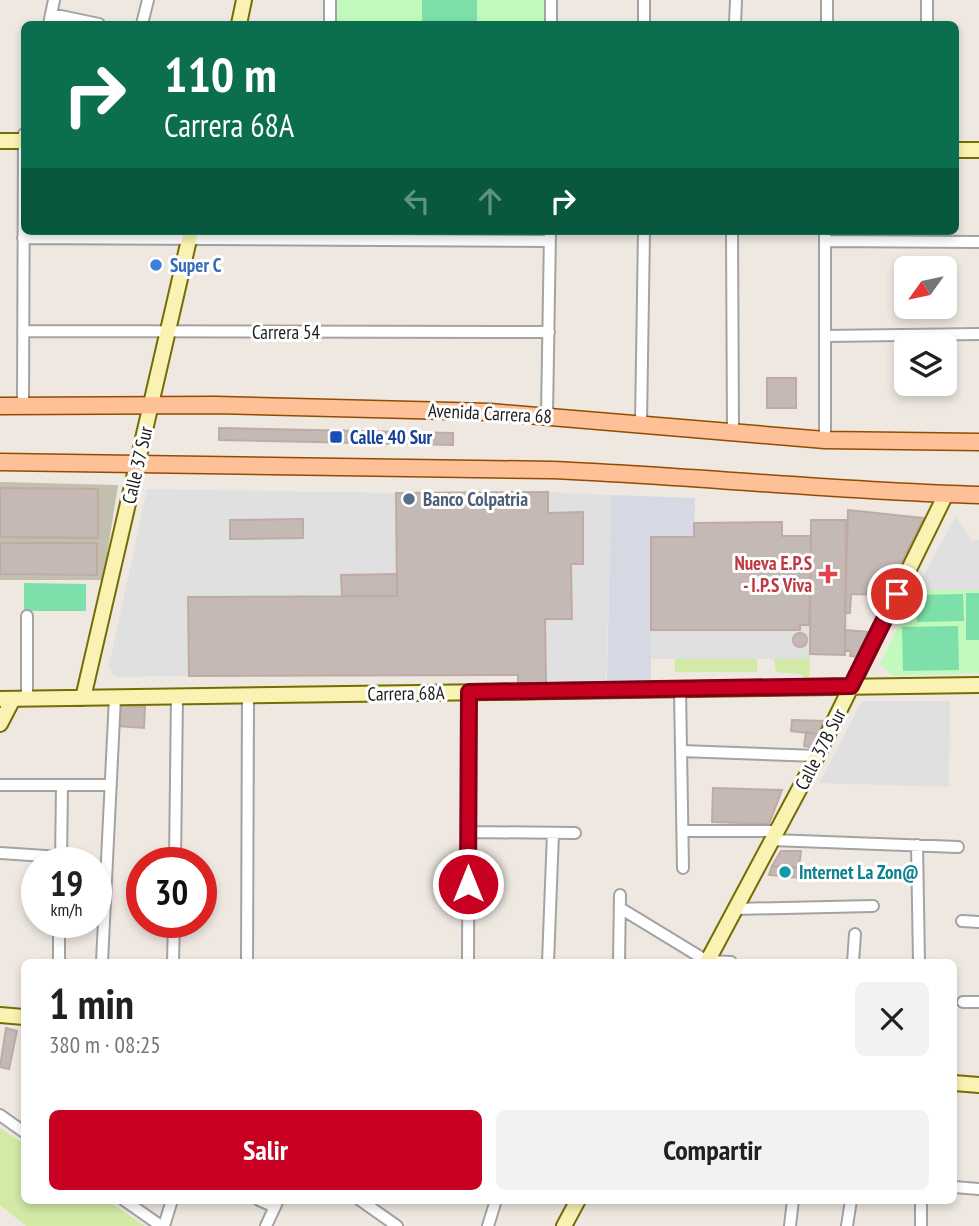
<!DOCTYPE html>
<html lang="es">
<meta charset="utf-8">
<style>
:root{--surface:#fff;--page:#f2f2f2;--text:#202124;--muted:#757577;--accent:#c80021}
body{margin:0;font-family:"PT Sans Narrow",sans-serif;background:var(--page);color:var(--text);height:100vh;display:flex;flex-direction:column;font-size:26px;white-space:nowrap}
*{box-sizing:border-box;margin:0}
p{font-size:23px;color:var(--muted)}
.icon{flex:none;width:38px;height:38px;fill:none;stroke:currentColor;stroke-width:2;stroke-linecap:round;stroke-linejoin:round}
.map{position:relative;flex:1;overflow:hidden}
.details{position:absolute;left:21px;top:959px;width:936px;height:245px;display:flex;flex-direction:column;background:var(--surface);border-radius:10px;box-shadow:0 4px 10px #0003}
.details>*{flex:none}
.guide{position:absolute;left:21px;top:21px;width:938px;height:214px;border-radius:10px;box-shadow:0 4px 10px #0003;background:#0b6e4f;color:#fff;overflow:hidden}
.needle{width:46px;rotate:237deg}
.controls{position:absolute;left:894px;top:256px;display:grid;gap:14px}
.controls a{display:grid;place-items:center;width:63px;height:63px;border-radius:10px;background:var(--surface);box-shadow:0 4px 10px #0003;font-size:35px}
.speed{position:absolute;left:21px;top:847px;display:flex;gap:14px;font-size:35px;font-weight:700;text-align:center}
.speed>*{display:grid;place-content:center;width:91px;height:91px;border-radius:50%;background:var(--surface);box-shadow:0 4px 10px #0003;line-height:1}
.speed small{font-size:18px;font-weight:400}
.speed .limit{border:10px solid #d22;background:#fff;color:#111}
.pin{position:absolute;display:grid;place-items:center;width:60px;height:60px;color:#fff;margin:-30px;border:4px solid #fff;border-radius:50%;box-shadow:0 2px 7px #0007}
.me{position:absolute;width:77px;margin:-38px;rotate:0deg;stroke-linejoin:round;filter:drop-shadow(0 0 5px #0008)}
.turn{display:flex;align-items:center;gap:24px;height:147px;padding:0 28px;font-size:32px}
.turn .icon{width:91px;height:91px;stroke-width:2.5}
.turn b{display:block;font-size:49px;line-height:60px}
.lanes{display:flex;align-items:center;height:66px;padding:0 28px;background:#0003;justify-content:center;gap:35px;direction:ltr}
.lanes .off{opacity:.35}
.round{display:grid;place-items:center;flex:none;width:74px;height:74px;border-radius:10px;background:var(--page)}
.head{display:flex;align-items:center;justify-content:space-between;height:119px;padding:0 28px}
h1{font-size:42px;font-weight:800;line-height:52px}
.action{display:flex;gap:14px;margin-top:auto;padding:14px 28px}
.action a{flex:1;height:80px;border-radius:10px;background:var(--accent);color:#fff;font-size:28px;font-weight:800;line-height:80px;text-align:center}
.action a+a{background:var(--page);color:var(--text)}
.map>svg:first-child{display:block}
.construction{fill:#c2bfad}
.grass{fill:#d2eaa5}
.park{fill:#c1fabc}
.pitch{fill:#7ddfa9}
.parking{fill:#e0e0e0}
.plaza{fill:#d6d8e3}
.building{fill:#c5b9b5;stroke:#c0aba4;stroke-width:2}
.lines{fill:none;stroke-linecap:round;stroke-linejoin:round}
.street-casing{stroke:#a3a3a3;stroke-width:14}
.secondary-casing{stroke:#746d03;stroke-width:18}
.primary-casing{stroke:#944b00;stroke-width:19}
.street{stroke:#fff;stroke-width:10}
.secondary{stroke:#faf2b3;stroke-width:14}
.primary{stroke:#fdc097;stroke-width:16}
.route-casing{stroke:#820015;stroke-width:18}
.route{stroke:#c80021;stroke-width:12}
.shop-dot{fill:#3f7fe0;stroke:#fff;stroke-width:2.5}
.transit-dot{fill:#1a4fb4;stroke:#fff;stroke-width:2.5}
.service-dot{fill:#5c6f8a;stroke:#fff;stroke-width:2.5}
.health-dot{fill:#e0444e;stroke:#fff;stroke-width:2.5}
.culture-dot{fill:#0f9aa8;stroke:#fff;stroke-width:2.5}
.labels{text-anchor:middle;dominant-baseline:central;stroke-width:6;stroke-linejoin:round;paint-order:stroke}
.shop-label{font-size:19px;font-weight:bold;fill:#366cbe;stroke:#fff;text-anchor:start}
.street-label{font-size:19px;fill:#1c1c1c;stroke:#fff}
.transit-label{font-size:19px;font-weight:bold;fill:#164399;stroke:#fff;text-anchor:start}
.service-label{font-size:19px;font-weight:bold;fill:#4e5e75;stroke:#fff;text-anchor:start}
.health-label{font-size:19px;font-weight:bold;fill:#be3a42;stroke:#fff;text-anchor:end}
.culture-label{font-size:19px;font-weight:bold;fill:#0d838f;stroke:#fff;text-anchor:start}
</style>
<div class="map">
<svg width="979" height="1226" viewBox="0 0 979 1226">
<rect width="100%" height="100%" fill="#eee8e1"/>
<path class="construction" d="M0,482L118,485L103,580H0Z"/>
<path class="grass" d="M675,659H757V672H675Z
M774,659H810L809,681L800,674L776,672Z
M0,1128L24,1144V1200L108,1201L145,1226H26L0,1205Z"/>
<path class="park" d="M332,0H547V24H332Z
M916,590H979V673L893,676L880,664Z"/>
<path class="pitch" d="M422,0H477V24H422Z
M24,583L86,584V611H24Z
M966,593H979V640H966Z
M963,594L964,621L917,622L916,595Z
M958,626L959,670L903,671L902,627Z"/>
<path class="parking" d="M147,489L396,493L397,574L342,575V596L188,597L189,676L116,677L112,674L109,665Z
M548,492L611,495L606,683L546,684L545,619H572L571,564L583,563V512L548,513Z
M955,517L972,540H979V590H916Z
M800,625H809L810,659H651V630H799Z
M862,701H950L949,787L819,783Z"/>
<path class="plaza" d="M611,495L695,498L694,537H651V681L607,683Z"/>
<path class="building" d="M767,378H796V408H767Z
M219,428L453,433V445L219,440Z
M0,488L98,489V538L0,537Z
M548,492V513L583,512V564H571L572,619H545L546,684H518V675L189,676L188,597L397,596L396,493Z
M848,510L924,518L885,595L851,594L850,613H845Z
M303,519V538L230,539V520Z
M811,520H846L845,655L810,654Z
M782,522V536H811L809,625H800V630H651V537H694V523Z
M0,543H97V575L0,574Z
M397,574V596H342L341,575Z
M845,630L868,632L857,657L850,656L851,651H845Z
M793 640a7 7 0 1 1 14 0a7 7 0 1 1-14 0Z
M119,705L145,707L144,728L118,726Z
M792,720L824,721L817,734L791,731Z
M806,732L817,734L815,748L804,746Z
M713,788L782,790L769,824L712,822Z
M781,851H801L799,868L772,866Z
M772,866L799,868V878L769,875Z
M6,1028L17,1031L9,1069L0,1067Z"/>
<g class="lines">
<g class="street-casing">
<path id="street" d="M644,0V24
M51,14L99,24
M49,24L54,0
M142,24L148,0
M330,24V0
M551,24V0
M735,24L736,0
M827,24V0
M927,24V0
M732,231L733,432
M23,238L550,241
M825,241L979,242
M23,331L549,332
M825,336L979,334
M23,405L24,134
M547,415L550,231
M641,423L644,231
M825,440V231
M680,689L683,868
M27,699V616
M681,751L817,756
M0,785H111
M683,831H777
M469,832L575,833
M772,840L958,847
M917,845L919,962
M0,853L61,857
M61,863L62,785
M175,863L177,696
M620,908L707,961L731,962
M735,909L873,906
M962,921L979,922
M59,962V922
M102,962L115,697
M173,962L174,922
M247,962L248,695
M468,962L469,692
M548,962L553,833
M619,962L620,895
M853,962L855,934
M963,1002H979
M0,1115L24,1132
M954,1187L979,1189
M124,1200L161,1226
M259,1200L275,1207
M360,1200L397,1226
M921,1200V1226
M164,1226L172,1200
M266,1226L278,1200
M488,1226L496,1200
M790,1226L793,1200
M847,1226L851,1200"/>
</g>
<g class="secondary-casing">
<path id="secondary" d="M239,24L244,0
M0,141H24
M956,150H979
M83,698L191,231
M0,699L979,685
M0,724L13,699
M707,962L817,756L946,494
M0,1015L24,1017
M954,1083L979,1085
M564,1226L578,1200"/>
</g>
<g class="primary-casing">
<path id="primary" d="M0,406L215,405L490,412L825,440L979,442
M0,462L551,470C694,476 836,491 979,495"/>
</g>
<use href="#street" class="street"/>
<use href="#secondary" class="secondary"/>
<use href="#primary" class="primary"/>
</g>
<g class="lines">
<g class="route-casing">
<path id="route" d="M468,884L469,692L851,686L897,594"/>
</g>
<use href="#route" class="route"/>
</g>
<circle class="shop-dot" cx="156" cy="265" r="7"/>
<rect class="transit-dot" x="329" y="430" width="14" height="14" rx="3.5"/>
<circle class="service-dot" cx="409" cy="499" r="7"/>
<path class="health-dot" d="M824.5 563.5h7v7h7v7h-7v7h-7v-7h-7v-7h7z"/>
<circle class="culture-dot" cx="785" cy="872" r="7"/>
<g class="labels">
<g class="shop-label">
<text x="170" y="265">Super C</text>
</g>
<g class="street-label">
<text x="286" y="332">Carrera 54</text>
<text transform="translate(490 413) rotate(3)">Avenida Carrera 68</text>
<text transform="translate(137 465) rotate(-77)">Calle 37 Sur</text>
<text transform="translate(406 693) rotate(-1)">Carrera 68A</text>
<text transform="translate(820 749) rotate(-63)">Calle 37B Sur</text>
</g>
<g class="transit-label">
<text x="350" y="437">Calle 40 Sur</text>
</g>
<g class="service-label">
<text x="423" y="499">Banco Colpatria</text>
</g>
<g class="health-label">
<text x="812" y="563">Nueva E.P.S<tspan x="812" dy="22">- I.P.S Viva</tspan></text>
</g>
<g class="culture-label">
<text x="799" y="872">Internet La Zon@</text>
</g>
</g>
</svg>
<div class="controls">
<a><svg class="needle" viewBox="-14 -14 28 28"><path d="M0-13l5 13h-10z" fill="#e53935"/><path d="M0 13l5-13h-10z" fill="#757577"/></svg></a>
<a><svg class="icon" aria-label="layers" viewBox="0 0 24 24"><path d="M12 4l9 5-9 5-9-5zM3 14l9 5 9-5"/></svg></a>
</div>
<div class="speed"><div>19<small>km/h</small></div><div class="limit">30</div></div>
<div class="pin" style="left:897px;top:594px;background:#d93025"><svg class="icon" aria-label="arrive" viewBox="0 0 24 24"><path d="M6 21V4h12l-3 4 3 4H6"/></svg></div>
<svg class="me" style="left:468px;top:884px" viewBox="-20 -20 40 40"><circle r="17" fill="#c80021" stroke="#fff" stroke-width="3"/><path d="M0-11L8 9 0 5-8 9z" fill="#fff"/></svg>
<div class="guide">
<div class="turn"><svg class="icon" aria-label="right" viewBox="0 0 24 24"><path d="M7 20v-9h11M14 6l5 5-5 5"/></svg><div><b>110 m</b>Carrera 68A</div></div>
<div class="lanes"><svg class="icon off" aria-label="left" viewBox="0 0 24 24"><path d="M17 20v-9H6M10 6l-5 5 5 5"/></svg><svg class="icon off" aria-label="ahead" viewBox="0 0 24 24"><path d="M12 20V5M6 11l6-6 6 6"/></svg><svg class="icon" aria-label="right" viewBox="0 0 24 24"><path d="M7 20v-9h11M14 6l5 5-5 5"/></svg></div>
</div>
<section class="details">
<div class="head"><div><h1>1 min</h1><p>380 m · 08:25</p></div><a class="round"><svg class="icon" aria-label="close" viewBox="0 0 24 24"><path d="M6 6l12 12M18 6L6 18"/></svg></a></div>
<div class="action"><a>Salir</a><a>Compartir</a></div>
</section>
</div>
